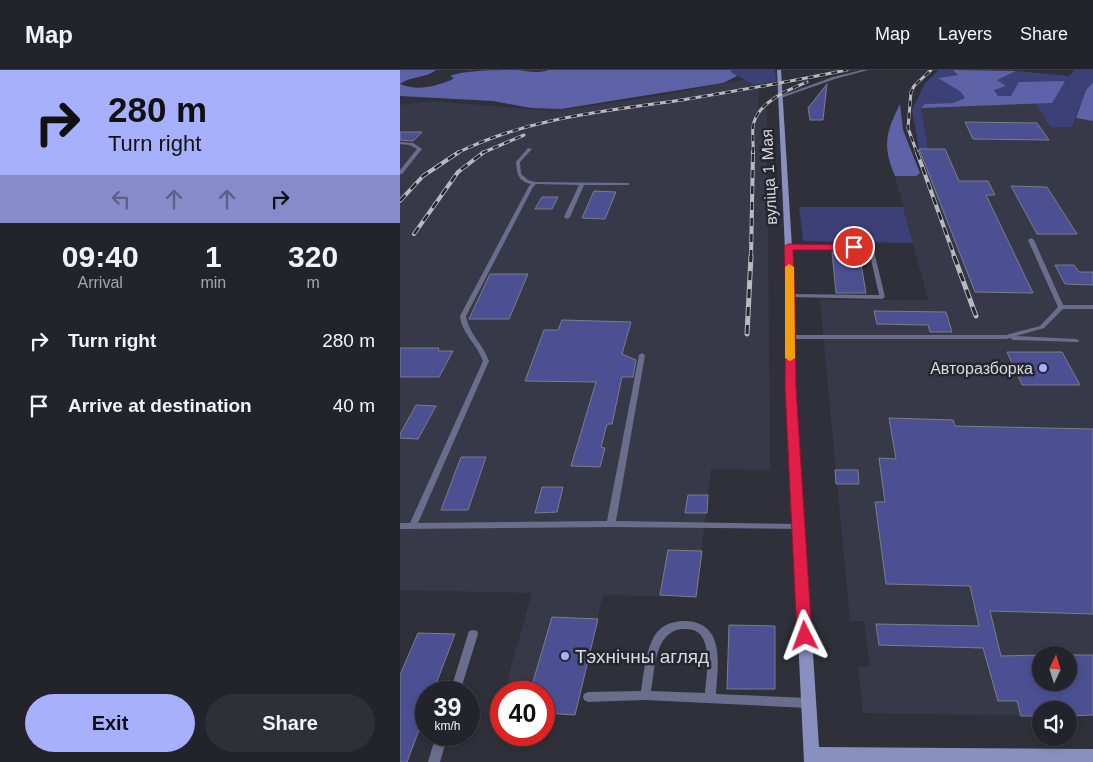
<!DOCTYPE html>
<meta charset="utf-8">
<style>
:root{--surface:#23242b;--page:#2f3037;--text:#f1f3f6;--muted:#a3a4a9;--line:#404147;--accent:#a7b0fc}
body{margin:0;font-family:Arial,sans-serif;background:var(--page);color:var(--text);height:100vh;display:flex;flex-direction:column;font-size:19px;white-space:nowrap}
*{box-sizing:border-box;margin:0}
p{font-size:16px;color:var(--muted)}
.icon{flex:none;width:28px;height:28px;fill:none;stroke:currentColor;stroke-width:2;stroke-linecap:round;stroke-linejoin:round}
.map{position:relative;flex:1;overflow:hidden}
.drawer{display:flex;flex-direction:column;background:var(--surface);width:400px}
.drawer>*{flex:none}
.guide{background:#a7b0fc;color:#111;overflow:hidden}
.needle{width:32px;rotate:4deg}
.buttons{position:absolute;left:632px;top:576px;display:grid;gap:10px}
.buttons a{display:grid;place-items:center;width:45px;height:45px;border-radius:50%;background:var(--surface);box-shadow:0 2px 8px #0003,0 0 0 1px var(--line);font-size:25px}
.speed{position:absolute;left:15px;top:611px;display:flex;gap:10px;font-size:25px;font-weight:700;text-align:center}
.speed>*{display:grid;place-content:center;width:65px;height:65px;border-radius:50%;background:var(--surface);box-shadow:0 2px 8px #0003,0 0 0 1px var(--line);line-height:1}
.speed small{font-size:12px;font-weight:400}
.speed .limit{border:8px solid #d22;background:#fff;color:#111}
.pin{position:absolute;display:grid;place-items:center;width:42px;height:42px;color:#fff;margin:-21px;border:2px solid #fff;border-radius:50%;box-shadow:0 1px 5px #0007}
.me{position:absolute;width:55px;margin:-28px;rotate:357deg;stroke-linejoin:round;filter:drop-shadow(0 0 4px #0008)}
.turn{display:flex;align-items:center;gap:18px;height:105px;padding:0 25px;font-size:22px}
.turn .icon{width:65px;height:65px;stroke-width:2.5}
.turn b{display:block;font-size:35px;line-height:42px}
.lanes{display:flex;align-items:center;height:48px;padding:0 25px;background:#0003;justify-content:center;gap:25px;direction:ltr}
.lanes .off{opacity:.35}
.eta{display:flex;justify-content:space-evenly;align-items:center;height:85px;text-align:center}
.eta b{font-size:30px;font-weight:800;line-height:35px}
.primary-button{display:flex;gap:10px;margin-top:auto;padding:10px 25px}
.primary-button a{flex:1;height:58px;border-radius:30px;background:var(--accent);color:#111;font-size:20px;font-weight:800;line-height:58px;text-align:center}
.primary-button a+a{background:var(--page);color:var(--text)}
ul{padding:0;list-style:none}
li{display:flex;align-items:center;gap:15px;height:65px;padding:0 25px}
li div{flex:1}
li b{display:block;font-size:19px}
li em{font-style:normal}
header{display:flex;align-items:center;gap:30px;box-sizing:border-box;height:70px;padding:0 25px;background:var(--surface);border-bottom:1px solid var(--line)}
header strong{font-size:24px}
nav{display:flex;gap:28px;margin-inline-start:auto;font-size:18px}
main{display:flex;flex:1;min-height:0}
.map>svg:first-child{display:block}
.built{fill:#373948;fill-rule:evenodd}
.green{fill:#3c4077}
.forest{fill:#5e63a7}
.building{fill:#4c5092;stroke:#7b7d87}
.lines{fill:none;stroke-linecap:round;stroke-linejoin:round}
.lane{fill:#6a6e8c;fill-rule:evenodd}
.secondary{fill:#8990c0;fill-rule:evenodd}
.rail-far2-casing{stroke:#b9bac0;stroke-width:3}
.rail-far1-casing{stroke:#b9bac0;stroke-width:4}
.rail-casing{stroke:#b9bac0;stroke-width:5}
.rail-far2{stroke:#25262f;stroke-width:2;stroke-dasharray:6;stroke-linecap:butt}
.rail-far1{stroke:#25262f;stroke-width:2.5;stroke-dasharray:8;stroke-linecap:butt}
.rail{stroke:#25262f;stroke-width:3;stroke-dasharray:9;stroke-linecap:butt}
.route{fill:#e11d48;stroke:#92132f}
.slow{fill:#f59e0b}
.poi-dot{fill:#a7b0fc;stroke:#25262f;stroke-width:2}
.labels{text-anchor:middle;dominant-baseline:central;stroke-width:5;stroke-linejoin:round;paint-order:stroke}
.street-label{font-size:16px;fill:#d8d9de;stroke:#25262f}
.poi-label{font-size:16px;fill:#d8d9de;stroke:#25262f;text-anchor:end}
.near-poi-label{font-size:19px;fill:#d8d9de;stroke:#25262f;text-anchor:start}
</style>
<header>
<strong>Map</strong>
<nav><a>Map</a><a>Layers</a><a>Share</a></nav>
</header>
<main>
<section class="drawer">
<div class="guide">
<div class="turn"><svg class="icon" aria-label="right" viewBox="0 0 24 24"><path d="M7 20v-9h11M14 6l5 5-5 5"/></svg><div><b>280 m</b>Turn right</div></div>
<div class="lanes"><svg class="icon off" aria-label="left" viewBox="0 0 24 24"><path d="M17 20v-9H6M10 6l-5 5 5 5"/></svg><svg class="icon off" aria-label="ahead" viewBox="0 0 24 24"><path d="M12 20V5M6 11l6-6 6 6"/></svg><svg class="icon off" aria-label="ahead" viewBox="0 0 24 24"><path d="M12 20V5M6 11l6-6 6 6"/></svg><svg class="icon" aria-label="right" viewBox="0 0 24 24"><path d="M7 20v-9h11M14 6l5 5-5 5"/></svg></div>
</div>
<div class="eta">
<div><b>09:40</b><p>Arrival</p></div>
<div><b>1</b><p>min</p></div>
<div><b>320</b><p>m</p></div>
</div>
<ul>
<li><svg class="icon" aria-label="right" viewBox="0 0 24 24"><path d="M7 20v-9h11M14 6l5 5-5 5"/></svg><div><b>Turn right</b></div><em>280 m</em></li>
<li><svg class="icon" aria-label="arrive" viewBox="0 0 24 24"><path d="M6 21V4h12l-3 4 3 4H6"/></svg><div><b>Arrive at destination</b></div><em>40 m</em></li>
</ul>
<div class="primary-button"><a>Exit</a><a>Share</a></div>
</section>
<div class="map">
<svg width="693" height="692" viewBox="0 0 693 692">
<rect width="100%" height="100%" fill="#2f3039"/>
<path class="built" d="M344,10L359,18L358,38L367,39L370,400L311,399L296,527L203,525L175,645L144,643V622H104L132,523L0,520V35L31,31L155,41L252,27Z
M635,33L651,57H672L676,48L693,51V645L669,646V640H641V646L463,643L458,597L470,596L464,551H450L420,230H528L495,106H516L527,99L519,79H528L521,38ZM641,585H669V612H641Z"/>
<path class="green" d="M331,0H375L376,11L353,15L331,2Z
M539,0H553L559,5L538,8L561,22L565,28L553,33L525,34L521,38L528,79H519L512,40L525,13Z
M675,0H693V12L686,20L672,57H651L635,33H652L611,26H598L594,20L606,16L596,10L616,1L669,6Z
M399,137H503L513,173L403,171Z"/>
<path class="forest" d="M0,0H36C27,8 10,6 0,14C17,21 34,17 51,10L54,8L50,6C65,0 100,0 117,0C129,1 136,4 149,0H331V2L337,6L323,13L161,39L131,38L93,31L0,26Z
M553,0L616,1L597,10L606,16L594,20L598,26H611L619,12L665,11L652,33L521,38L525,34L553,33L565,28L561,22L538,8L558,5Z
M693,12V51L676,48L686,20Z
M500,34L503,60L520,103L516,106H495C482,76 486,62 500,34Z"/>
<path class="building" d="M427,14L423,50H410L408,38Z
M565,52L637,53L649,70L573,69Z
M0,62H22L13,71L0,70Z
M519,79H545L559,111H588L595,125H586L633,223L575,222Z
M611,116L647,117L677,164H637Z
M194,121L216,122L205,149L182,148Z
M142,127H158L152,139H135Z
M432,182H459L466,223H436Z
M655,195H674L679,202H693V215L665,214Z
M90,204H128L109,249H69Z
M474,241L546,242L552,262H530L528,255L477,254Z
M162,250L231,252L222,284L236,290L233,307H222L212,354H207L201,377L205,378L200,397L171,396L196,312L125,311L144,260H158Z
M0,278H39L38,281H53L39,307H0Z
M607,282H662L680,315H622Z
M16,335L36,336L18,369L0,368V364Z
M489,348L553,350L555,356L693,359V544L590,541L601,586L641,585V612H669V585H693V645L669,646V640H641V646H621L617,631H598L583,578L479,575L476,554L579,556L570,516L486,514L475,432H485L479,388L496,389Z
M61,387H86L68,440H41Z
M435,400H458L459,414H436Z
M142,417H163L157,442L135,443Z
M288,425H308L307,443H285Z
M268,480L302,481L296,527L260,525Z
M152,547L198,549L175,645L144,643V622H130Z
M329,555L375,556V619H327Z
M18,563L55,564L33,622H26V641L7,692H0V605Z"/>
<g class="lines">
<path class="lane" d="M462,0H468L435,9L381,28L378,27L433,7Z
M0,72L13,73L22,79L2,104H0V100L17,79L10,75L0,74Z
M128,78L132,79L120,92L121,104L128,110L135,112L228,113L230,114L228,115H184L170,147L167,149L164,147L179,115L136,114L133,117L66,246C69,264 83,274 89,291L18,453L207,451L239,285L242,283L245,285L216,451L398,454L401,455L402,457L401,459L211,457L0,459V453H10L83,291C77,274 62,264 60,246L129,116L131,114C118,111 117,104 116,92Z
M631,168L634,170L663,235H693V239H663L644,258L616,266L676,269L678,270L679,271L678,272L613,270L610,268L606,269H389L386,267L389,265H606L640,256L658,237L628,170Z
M388,175L473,177L485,227L482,229L389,227V225L391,224L479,225L469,180L386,178L385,177Z
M281,551C286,551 292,551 297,553C325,562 317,601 316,624L408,628L412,630L413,633L412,636L408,638L245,630L188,632L184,630L183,627L184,624L188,622L241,621C244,603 246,573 259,560C265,554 273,552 281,551ZM281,559C285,559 290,559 293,560C314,566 306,607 305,623L251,621C255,600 254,563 281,559Z
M73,560L77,561L78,564L60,622H50L68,564L69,561Z
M36,665H48L40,692H28Z"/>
<path class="secondary" d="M377,0H381L395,226L393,267L396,318L419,677L693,679V692H404L386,318L385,267L387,226Z"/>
<g class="rail-far2-casing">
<path id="rail-far2" d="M57,83C127,48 205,41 282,30C337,21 392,11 447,0
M82,83L124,65
M353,83C354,74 351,61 354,52C361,30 389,20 407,12
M517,83L508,58L511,22L514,16L531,0"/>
</g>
<g class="rail-far1-casing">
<path id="rail-far1" d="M517,82L555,188
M0,131L23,106L59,82
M14,164L58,102L84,82
M351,188L353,82"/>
</g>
<g class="rail-casing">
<path id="rail" d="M554,186L576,246
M347,264L351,186"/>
</g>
<use href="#rail-far2" class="rail-far2"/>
<use href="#rail-far1" class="rail-far1"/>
<use href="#rail" class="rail"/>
</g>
<path class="route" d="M388,174L454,175L458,177L454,180H393L395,226L396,318L412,566L410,570L405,572L399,570L397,566L385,318L386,226L384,177Z"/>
<path class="slow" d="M389,194L394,197L395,288L390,291L385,288V197Z"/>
<g class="poi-dot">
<circle cx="643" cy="298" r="5"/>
<circle cx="165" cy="586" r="5"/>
</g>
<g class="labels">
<g class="street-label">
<text transform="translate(369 107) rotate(-93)">вуліца 1 Мая</text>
</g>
<g class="poi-label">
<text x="633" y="298">Авторазборка</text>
</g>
<g class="near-poi-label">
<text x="175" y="586">Тэхнічны агляд</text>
</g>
</g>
</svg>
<div class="buttons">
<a><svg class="needle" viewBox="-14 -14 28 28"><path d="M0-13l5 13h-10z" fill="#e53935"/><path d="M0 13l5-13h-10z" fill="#a3a4a9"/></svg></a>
<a><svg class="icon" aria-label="sound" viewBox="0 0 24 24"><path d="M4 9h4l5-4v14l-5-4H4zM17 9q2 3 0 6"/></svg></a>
</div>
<div class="speed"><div>39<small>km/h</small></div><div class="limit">40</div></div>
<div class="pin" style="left:454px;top:177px;background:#d93025"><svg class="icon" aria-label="arrive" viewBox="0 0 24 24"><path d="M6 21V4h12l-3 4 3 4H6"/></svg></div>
<svg class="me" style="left:405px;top:566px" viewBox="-20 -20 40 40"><path d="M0-17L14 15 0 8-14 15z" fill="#e11d48" stroke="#fff" stroke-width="4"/></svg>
</div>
</main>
